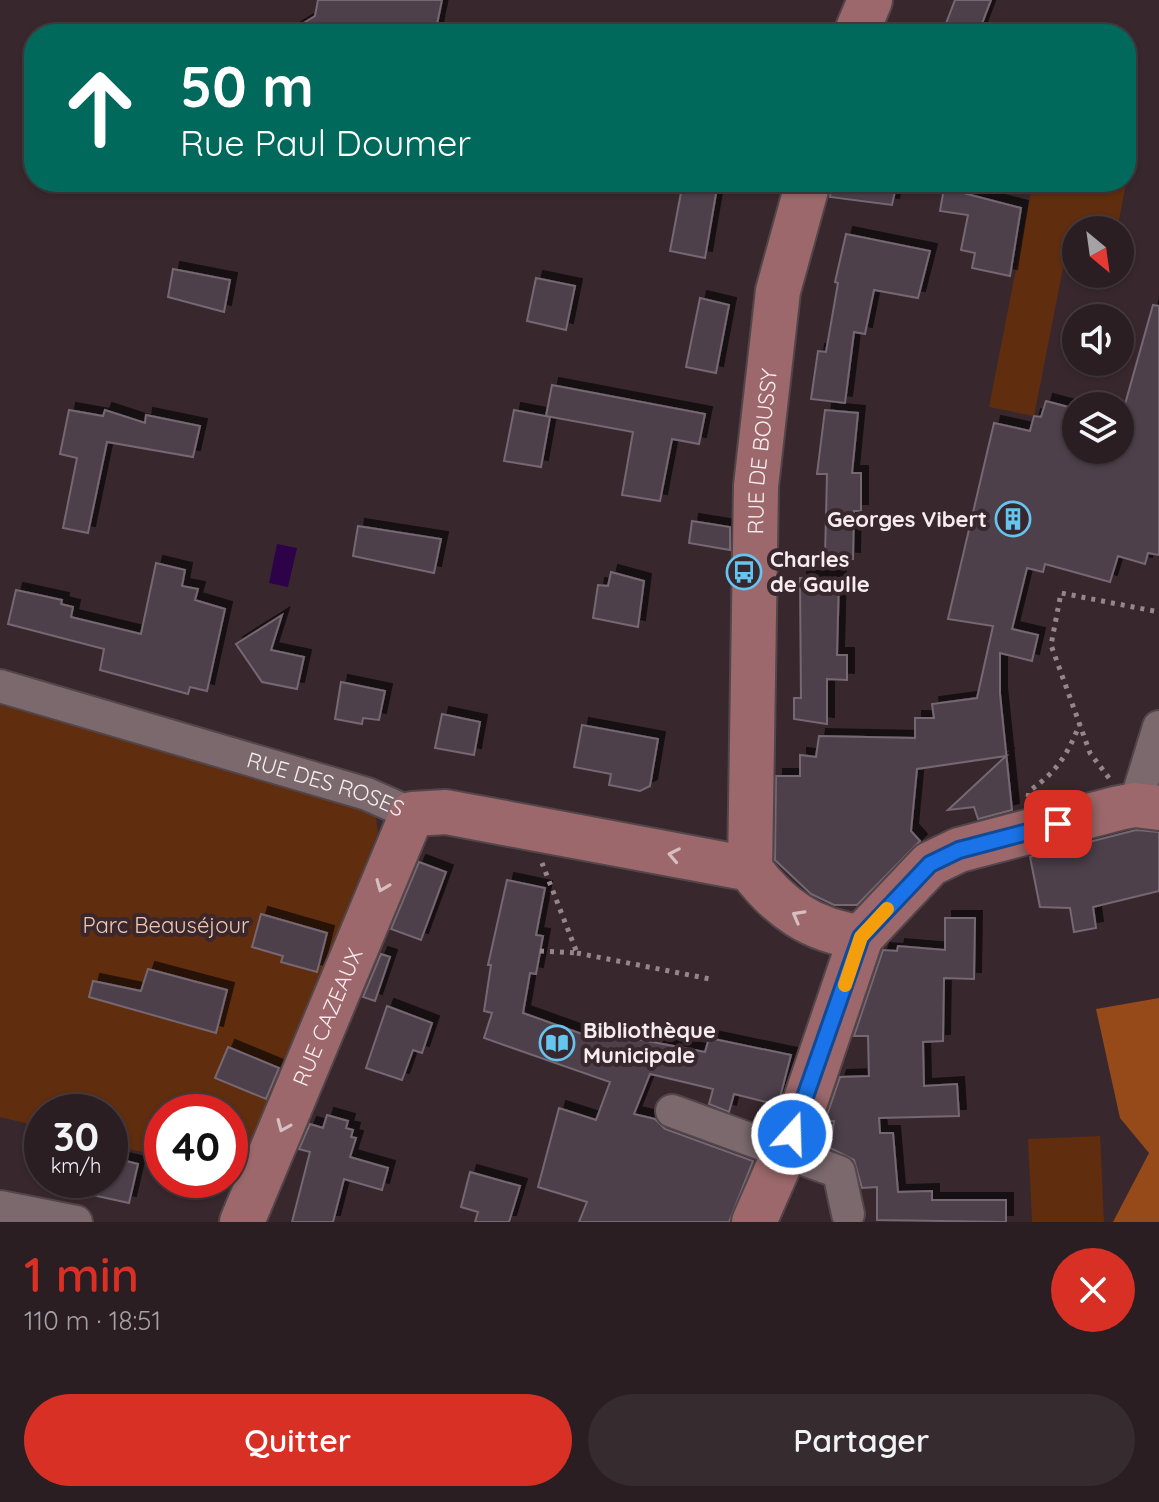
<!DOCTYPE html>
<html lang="fr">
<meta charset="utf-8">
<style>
:root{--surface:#2a1e22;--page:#362b2f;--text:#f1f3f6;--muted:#a5a2a5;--line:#463c40;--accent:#d93025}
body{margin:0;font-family:Quicksand,sans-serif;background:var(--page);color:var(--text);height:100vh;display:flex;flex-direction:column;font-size:30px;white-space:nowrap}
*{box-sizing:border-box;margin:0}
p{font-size:26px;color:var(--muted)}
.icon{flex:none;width:44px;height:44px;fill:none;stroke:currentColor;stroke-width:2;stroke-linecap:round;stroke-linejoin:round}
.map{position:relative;height:1222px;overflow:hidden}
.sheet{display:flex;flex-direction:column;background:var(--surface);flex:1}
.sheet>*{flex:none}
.top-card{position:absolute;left:24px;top:24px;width:1112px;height:168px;border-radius:32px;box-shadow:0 2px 6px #0004,0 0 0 2px var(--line);background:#00695c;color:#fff;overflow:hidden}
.needle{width:52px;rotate:151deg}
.fabs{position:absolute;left:1062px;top:216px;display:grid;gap:16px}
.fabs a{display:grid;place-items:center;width:72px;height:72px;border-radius:50%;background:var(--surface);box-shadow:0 2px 6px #0004,0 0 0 2px var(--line);font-size:40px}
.speed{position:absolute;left:24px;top:1094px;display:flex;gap:16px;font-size:40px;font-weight:700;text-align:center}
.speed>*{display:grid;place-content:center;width:104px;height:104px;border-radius:50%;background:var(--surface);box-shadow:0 2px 6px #0004,0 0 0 2px var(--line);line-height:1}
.speed small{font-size:20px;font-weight:400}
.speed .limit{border:12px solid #d22;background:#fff;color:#111}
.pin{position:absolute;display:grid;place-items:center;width:68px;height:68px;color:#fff;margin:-34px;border-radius:16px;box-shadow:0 4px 12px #0006}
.me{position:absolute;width:88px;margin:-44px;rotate:20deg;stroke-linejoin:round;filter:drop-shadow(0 0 6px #0008)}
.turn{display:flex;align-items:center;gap:28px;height:168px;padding:0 24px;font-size:36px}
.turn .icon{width:104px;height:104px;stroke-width:2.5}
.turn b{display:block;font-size:56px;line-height:68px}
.round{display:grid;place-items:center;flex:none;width:84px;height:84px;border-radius:42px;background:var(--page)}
.headline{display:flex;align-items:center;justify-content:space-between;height:136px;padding:0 24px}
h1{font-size:48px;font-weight:600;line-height:60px;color:var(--accent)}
.cta{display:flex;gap:16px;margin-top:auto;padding:16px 24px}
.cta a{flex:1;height:92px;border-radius:48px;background:var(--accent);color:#fff;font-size:32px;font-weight:600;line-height:92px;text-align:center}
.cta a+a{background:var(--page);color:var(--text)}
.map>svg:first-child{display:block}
.green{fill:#602d0e}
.forest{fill:#964a19}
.water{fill:#2d0249}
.building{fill:#4d404b;stroke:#756772;stroke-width:2;filter:url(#shadow)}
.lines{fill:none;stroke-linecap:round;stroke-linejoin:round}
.street-casing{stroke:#53464a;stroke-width:36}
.secondary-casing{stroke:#53464a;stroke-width:48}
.path{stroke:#94868b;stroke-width:5;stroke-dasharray:4 6;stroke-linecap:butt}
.street{stroke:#7b696e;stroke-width:32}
.secondary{stroke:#9c686b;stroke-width:44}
.oneway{stroke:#d7bec1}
.route-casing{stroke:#114b97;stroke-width:20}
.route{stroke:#1a73e8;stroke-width:14}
.slow{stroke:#f59e0b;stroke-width:14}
.labels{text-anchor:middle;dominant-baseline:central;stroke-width:8;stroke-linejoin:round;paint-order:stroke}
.street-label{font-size:22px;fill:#f7ecef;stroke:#38282e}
.poi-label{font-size:22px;font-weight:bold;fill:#f7ecef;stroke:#38282e;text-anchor:start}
.park-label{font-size:22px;fill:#f3c6af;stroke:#38282e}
</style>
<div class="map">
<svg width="1159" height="1222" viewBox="0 0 1159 1222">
<defs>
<filter id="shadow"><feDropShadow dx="7" dy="-7" stdDeviation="0" flood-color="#0009"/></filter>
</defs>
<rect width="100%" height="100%" fill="#38282e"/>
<path class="green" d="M1033,182L1126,184L1117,230H1076V250L1067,248L1034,416L989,407Z
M0,704L375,812L378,832L244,1177L230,1174V1112H162V1157L110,1144V1112H42V1127L0,1117Z
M1100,1136L1104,1222H1032L1028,1139Z"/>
<path class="forest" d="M1159,998V1222H1113L1149,1153L1120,1118L1096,1009Z"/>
<path class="water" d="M277,544L297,548L288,587L269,583Z"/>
<path class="building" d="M318,0H442L435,34H286L315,16Z
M955,0H991L978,34H942Z
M683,182H718L705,258L670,251Z
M832,182H897L892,205L830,197Z
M944,188L1021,208L1010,276L972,268L975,253L961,250L968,215L940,211Z
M846,234L930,251L918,298L874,290L865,334L854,332L845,403L811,399L818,351L826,352L838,283L835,282Z
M173,269L230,280L224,312L168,297Z
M536,278L575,286L566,330L527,321Z
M700,298L729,305L716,373L686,367Z
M1153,305L1159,306V555L1148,553L1145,564L1118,556L1110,582L1045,564L1043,572L1027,568L1012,629L1038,635L1032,661L1000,653V694L1012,810L978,819L974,807L948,810L1006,756L917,769L911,831L920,841L857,905H834L811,894L775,860L776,776H800V755L816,757L819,736L915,738V718H934L932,704L977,698L993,626L948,619L994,423L1030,431L1034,416L1041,417L1046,401L1076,409L1071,450H1120V422Z
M552,385L705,414L699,444L672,439L660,501L622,495L633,432L546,416Z
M69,410L103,416L105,410L145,423L146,415L200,426L193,457L107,442L88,533L63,528L77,458L60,454Z
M514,410L550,417L541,467L504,461Z
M825,410L858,413L852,473H861V511H854L853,559L825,557L827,474H817Z
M692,521L730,527V550L689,543Z
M358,526L441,539L434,573L353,556Z
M156,563L185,570L182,586L198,589L195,600L225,609L207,691L190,687L188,694L100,670L104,649L8,624L16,590L62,600L61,604L73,607L71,617L141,634Z
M611,572L644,581L638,627L593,618L598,585L608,586Z
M800,578H839L837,655H847V680L827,679V724L794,719V698H801Z
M282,615L271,650L304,657L297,689L262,682L236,644Z
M341,682L385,691L379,720L363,718L362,724L335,719Z
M442,714L480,722L474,755L435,748Z
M582,725L658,739L650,786L640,791L609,785L611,774L574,767Z
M1136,830L1159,832V891L1093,907L1096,928L1074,932L1070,908L1040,907L1030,857Z
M419,862L446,872L421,940L391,929Z
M507,880L545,888L536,935L543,936L536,974L530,973L523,1013L596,1039L600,1028L621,1036L705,1052L709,1038L791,1055L778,1105L734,1094L729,1112L709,1104L713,1089L650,1074L634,1114L655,1119L665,1129L753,1161L729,1222H579L587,1202L538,1187L559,1108L596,1120L610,1082L484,1038L492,1013L484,1011L491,965H488Z
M261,914L327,933L317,972L281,962L283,956L252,947Z
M945,918H975L974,979L944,978L943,1041L923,1042L924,1086L957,1084L959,1116L879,1118L880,1133H893L898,1192L932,1191V1200H1006V1222L877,1220V1187L862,1188L854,1160L830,1148L834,1121H825L840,1077L869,1076L868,1036H854L883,950L897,951L898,946L945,950Z
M381,954L390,957L375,1001L363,997Z
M148,969L227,990L216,1033L89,997L93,981L141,991Z
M387,1006L432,1023L422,1053L413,1050L402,1080L366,1068Z
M228,1047L279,1068L266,1099L215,1078Z
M327,1115L348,1121L346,1128L353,1130L351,1137L356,1138L350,1157L388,1168L382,1190L344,1179L333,1222H292L310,1152L299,1149L310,1124L323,1128Z
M110,1157L138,1164L129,1203L65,1189L66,1180H110Z
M470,1172L520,1186L509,1222H475L478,1212L461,1207Z"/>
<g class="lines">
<g class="street-casing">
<g id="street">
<path id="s1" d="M0,686L367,794L412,814"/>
<path d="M1135,805L1159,727"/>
<path d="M672,1111L839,1172L848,1214"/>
<path d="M0,1207L76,1222"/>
</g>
</g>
<g class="secondary-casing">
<g id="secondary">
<path d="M856,34L870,0"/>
<path id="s2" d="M750,869L756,486L778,291L808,182"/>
<path d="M750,869C779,908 812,931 861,937"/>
<path id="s3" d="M242,1222L412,814L446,812L750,869"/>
<path d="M754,1222L800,1117L861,937L930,864L959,850L1119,808L1135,805L1159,808"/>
</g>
</g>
<path class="path" d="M1109,778L1090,753L1051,645L1061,593L1159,612
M1028,797L1029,791C1057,772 1068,754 1080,723
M540,951L577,953L542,863
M577,953L710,979"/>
<use href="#street" class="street"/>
<use href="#secondary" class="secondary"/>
</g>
<defs><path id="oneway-chevron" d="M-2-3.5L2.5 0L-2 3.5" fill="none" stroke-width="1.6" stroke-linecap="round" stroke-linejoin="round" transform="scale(2)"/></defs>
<g class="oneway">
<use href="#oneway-chevron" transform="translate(674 855) rotate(-169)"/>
<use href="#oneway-chevron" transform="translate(382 886) rotate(112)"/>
<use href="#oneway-chevron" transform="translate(798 916) rotate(-151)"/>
<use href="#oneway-chevron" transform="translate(283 1126) rotate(113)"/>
</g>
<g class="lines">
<g class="route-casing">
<path id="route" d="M792,1134L861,937L930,864L959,850L1058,824"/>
</g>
<use href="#route" class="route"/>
<path class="slow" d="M845,985L861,937L887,909"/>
</g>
<defs>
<g id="building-ring" transform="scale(1.8)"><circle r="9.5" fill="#38282e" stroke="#65c5ee" stroke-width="1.5"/><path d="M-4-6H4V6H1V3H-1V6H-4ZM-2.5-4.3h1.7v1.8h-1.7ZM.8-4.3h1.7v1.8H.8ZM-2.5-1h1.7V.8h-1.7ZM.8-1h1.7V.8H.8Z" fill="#65c5ee"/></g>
<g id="bus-ring" transform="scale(1.8)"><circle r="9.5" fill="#38282e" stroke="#65c5ee" stroke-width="1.5"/><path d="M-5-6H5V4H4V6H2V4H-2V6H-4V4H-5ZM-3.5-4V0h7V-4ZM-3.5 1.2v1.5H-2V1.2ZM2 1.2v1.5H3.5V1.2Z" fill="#65c5ee"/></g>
<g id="library-ring" transform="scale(1.8)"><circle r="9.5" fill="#38282e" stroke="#65c5ee" stroke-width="1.5"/><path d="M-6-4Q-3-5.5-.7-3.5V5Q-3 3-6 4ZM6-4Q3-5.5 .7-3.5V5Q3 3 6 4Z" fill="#65c5ee"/></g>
</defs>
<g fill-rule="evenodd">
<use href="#building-ring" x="1013" y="519"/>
<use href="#bus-ring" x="744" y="572"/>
<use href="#library-ring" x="557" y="1043"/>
</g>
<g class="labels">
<g class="street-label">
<text stroke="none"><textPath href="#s2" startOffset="418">RUE DE BOUSSY</textPath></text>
<text stroke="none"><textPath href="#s1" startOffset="340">RUE DES ROSES</textPath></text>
<text stroke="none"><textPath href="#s3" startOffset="222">RUE CAZEAUX</textPath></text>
</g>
<g class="poi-label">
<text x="987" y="519" text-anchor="end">Georges Vibert</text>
<text x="770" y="559">Charles<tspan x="770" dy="25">de Gaulle</tspan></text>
<text x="583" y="1030">Bibliothèque<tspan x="583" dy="25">Municipale</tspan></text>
</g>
<g class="park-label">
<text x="166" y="925">Parc Beauséjour</text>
</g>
</g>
</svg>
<div class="fabs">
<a><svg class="needle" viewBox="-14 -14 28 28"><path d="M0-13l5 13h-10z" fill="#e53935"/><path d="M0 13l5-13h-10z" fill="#a5a2a5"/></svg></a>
<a><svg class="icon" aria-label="sound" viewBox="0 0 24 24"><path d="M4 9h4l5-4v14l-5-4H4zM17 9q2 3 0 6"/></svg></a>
<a><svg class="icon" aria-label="layers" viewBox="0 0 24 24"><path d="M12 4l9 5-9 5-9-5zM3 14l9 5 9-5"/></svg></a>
</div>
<div class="speed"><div>30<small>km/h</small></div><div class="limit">40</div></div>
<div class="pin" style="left:1058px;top:824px;background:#d93025"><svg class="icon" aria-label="arrive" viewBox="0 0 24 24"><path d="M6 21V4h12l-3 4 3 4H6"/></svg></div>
<svg class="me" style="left:792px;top:1134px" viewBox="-20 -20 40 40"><circle r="17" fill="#1a73e8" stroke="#fff" stroke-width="3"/><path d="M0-11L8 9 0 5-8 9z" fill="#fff"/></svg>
<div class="top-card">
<div class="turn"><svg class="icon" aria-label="ahead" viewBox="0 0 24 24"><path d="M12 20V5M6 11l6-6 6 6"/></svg><div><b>50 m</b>Rue Paul Doumer</div></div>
</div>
</div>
<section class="sheet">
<div class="headline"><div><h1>1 min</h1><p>110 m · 18:51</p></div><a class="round" style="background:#d93025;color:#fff"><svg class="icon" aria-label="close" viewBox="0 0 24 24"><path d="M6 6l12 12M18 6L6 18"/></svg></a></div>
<div class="cta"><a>Quitter</a><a>Partager</a></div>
</section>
